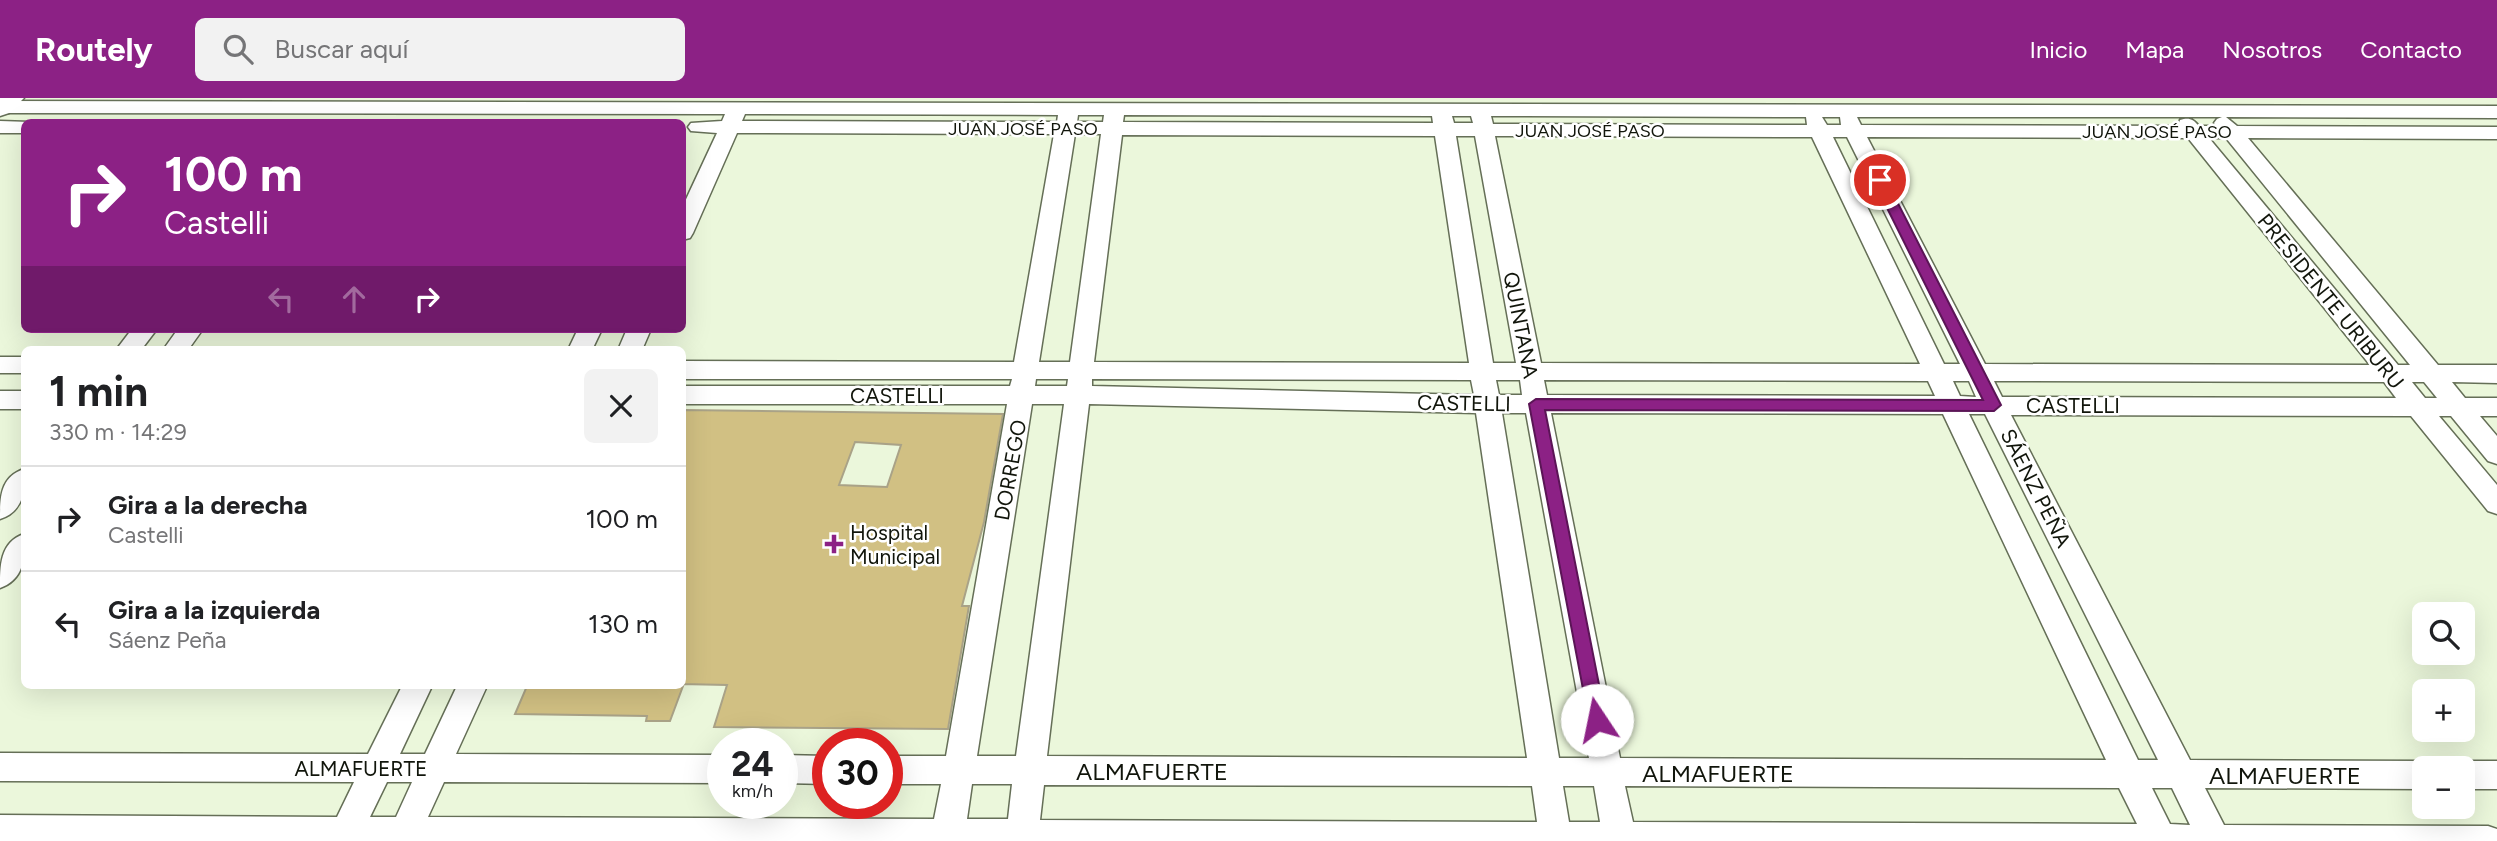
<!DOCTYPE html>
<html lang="es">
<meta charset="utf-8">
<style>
:root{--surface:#fff;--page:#f2f2f2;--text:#202124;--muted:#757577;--line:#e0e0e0;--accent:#8c2185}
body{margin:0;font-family:Figtree,sans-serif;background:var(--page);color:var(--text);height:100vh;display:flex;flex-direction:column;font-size:26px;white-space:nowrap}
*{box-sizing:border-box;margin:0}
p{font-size:23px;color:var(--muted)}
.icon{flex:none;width:38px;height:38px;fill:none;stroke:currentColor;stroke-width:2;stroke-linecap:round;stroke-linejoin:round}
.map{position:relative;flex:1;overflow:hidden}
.side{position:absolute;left:21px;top:248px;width:665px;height:343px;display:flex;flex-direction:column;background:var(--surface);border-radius:10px;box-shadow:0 7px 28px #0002}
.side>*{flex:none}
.hud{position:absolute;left:21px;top:21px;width:665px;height:214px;border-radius:10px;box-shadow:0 7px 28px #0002;background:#8c2185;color:#fff;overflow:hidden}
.tools{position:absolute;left:2412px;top:504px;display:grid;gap:14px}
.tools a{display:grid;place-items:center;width:63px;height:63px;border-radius:10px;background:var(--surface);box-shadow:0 7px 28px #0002;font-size:35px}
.speed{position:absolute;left:707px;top:630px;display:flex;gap:14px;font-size:35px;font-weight:700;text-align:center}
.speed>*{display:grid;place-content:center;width:91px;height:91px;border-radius:50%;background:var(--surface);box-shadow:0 7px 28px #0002;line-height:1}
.speed small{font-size:18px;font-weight:400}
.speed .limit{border:10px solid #d22;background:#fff;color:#111}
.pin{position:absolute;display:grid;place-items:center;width:60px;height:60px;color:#fff;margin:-30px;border:4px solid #fff;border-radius:50%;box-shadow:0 2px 7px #0007}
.me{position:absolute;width:77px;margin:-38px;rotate:349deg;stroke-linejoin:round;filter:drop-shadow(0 0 5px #0008)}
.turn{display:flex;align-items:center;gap:24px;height:147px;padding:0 28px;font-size:32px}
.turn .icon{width:91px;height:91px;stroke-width:2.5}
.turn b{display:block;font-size:49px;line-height:60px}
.lanes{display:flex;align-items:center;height:66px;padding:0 28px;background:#0003;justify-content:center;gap:35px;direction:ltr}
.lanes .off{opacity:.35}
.round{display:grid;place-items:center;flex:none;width:74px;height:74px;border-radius:10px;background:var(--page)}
.headline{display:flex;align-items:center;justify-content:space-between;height:119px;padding:0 28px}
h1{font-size:42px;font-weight:700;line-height:52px}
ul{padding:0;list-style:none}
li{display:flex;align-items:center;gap:21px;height:105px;padding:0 28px;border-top:2px solid var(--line)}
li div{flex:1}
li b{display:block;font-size:26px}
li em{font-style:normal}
header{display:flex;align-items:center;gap:42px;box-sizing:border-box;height:98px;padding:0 35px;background:var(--accent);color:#fff}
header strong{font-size:33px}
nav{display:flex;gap:38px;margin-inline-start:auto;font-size:24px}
.search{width:490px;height:63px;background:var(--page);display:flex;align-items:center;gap:18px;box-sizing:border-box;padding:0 24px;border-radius:10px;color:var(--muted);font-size:26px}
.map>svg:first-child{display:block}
.building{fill:#d1c083;stroke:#a9a287;stroke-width:2;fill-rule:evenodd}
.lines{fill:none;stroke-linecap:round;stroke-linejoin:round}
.minor-casing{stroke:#656f57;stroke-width:3}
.major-casing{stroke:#656f57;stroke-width:3}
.minor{fill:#fff;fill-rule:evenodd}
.major{fill:#fff;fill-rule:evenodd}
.route{fill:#8c2185;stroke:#5b1556;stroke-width:2}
.poi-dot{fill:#8c2185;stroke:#fff;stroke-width:2.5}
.labels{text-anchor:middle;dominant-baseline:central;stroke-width:5;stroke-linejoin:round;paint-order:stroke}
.far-street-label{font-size:18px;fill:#11150b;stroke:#fff}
.street-label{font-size:21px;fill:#11150b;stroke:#fff}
.poi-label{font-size:21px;fill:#11150b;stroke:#fff;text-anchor:start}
.near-street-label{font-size:24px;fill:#11150b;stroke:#fff}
</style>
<header>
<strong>Routely</strong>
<div class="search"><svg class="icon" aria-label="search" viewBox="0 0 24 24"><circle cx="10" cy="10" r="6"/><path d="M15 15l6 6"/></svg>Buscar aquí</div>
<nav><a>Inicio</a><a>Mapa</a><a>Nosotros</a><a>Contacto</a></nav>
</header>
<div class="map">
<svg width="2497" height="743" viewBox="0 0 2497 743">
<rect width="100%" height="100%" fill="#ebf7db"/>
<path class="building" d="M682,312L1003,316L984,424L962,508H969L948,631L714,629L727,587L682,586ZM855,344L901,347L887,389L839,387Z
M527,588H683L670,623H646L647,618L515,616Z"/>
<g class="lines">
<g class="minor-casing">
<path id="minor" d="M0,3L2497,8V20L2226,19L2237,28L2497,29V41L2248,40L2438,267H2497V285L2452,284L2465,300H2497V318H2480L2497,338V366L2488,363L2451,318H2439L2497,387V416L2488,413L2411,318L2011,317L2190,662L2424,663L2437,670H2424V691L2205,690L2224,727L2488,728L2497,731V743H0V717L337,719L354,684L0,683V655L368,656L402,588H432L400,656H425L457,588H487L456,656L723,657V685L444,684L428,719L934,721L941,686H887V658H946L1007,306H682V288H1010L1012,281H682V263L1014,264L1054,36L737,35L693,135L690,140L682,142V110L717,35L691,33L688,29L691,25L722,23L725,16L0,15ZM745,16L1058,17L1057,24L742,23ZM1078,17H1104L1103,24H1077ZM1124,17L1432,18L1433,25L1123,24ZM1452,18H1471L1473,25H1454ZM1491,18L1806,19L1807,27L1493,26ZM1822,19H1840L1841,27H1827ZM1857,19H2222L2217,21L2214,25L2216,28H2199C2193,21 2189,19 2180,22L2178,28L1861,27ZM1075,36H1101L1070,264H1039ZM1122,37L1435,38L1469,265L1094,264ZM1456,38H1475L1516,265H1493ZM1495,38L1812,39L1920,266L1541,265ZM1833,39H1847L1960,266H1944ZM1867,39L2188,40L2370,267L1985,266ZM2209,40H2226L2410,267H2398ZM1036,281H1068L1067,288H1035ZM1092,281L1471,282L1474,297L1092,288ZM1496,282H1520L1522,297H1499ZM1544,282L1928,283L1935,298L1547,297ZM1953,283H1969L1976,299L1960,298ZM1994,283L2384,284L2396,300L2002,299ZM2412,284H2424L2437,300H2425ZM1032,306H1064L1016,658H977ZM1089,306L1476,315L1527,660L1047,658ZM1502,315H1526L1589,660H1559ZM1551,315L1943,316L2106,662L1620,660ZM1969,316H1985L2158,662H2138ZM387,684H412L396,719H370ZM972,686H1012L1008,721H967ZM1044,687L1532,688L1537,724L1040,722ZM1563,688H1594L1600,724H1569ZM1625,688L2119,690L2137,726L1633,724ZM2152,690H2172L2190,727L2170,726Z
M0,23L30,24H24V35H0Z
M132,231H157L141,252H116Z
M178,231H203L188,252H163Z
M578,231H602L592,252H568Z
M627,231H651L642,252H618Z
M0,259H24V275H0Z
M0,293H24V311H0Z
M24,371C26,392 23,414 0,421C0,400 0,379 24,371Z
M24,436C26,458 24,482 0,490C0,468 0,444 24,436Z
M782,657L828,658V686L782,685Z
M2462,663H2497V691H2462V670H2449Z"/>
</g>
<g class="major-casing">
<path id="major" d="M0,0H24L9,15L0,18Z"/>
</g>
<use href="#minor" class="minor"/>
<use href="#major" class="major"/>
</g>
<path class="route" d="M1880,78L1886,82L2001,307L1994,313L1545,312L1606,622L1603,628L1597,630L1590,628L1529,306L1536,301L1983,302L1873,82Z"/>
<path class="poi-dot" d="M830.5 435.5h7v7h7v7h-7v7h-7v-7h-7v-7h7z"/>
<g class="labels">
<g class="far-street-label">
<text x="1023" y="31">JUAN JOSÉ PASO</text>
<text x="1590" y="33">JUAN JOSÉ PASO</text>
<text x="2157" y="34">JUAN JOSÉ PASO</text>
</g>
<g class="street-label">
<text transform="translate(2331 203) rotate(51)">PRESIDENTE URIBURU</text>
<text transform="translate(1521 227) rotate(79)">QUINTANA</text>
<text x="897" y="297">CASTELLI</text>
<text transform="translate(1464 305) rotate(1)">CASTELLI</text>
<text x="2073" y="307">CASTELLI</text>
<text transform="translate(1010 372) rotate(-80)">DORREGO</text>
<text transform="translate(2036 390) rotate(63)">SÁENZ PEÑA</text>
<text x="361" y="670">ALMAFUERTE</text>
</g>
<g class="poi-label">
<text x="850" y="434">Hospital<tspan x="850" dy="24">Municipal</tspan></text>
</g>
<g class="near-street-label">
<text x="1152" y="673">ALMAFUERTE</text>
<text x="1718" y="675">ALMAFUERTE</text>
<text x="2285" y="677">ALMAFUERTE</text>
</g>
</g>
</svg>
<div class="tools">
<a><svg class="icon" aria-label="search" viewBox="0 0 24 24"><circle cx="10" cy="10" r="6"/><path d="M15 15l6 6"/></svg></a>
<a>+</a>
<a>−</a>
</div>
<div class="speed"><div>24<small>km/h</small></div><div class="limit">30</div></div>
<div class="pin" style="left:1880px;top:82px;background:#d93025"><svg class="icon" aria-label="arrive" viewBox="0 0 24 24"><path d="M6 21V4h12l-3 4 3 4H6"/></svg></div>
<svg class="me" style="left:1597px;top:622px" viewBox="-20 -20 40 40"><circle r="19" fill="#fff"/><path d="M0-13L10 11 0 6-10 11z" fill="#8c2185"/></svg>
<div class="hud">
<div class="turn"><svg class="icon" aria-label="right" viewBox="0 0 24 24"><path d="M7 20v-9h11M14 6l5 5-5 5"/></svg><div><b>100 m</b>Castelli</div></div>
<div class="lanes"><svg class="icon off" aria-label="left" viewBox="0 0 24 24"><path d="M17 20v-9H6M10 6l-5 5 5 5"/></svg><svg class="icon off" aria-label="ahead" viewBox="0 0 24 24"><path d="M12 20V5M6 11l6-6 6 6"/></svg><svg class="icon" aria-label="right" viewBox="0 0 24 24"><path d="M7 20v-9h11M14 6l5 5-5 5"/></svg></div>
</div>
<section class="side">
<div class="headline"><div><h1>1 min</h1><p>330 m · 14:29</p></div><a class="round"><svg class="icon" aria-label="close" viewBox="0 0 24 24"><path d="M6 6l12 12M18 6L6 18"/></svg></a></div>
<ul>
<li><svg class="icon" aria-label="right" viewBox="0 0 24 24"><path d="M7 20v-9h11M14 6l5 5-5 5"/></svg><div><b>Gira a la derecha</b><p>Castelli</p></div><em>100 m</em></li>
<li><svg class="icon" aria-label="left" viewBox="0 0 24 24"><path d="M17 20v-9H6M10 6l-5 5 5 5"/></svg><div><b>Gira a la izquierda</b><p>Sáenz Peña</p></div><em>130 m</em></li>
</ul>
</section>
</div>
